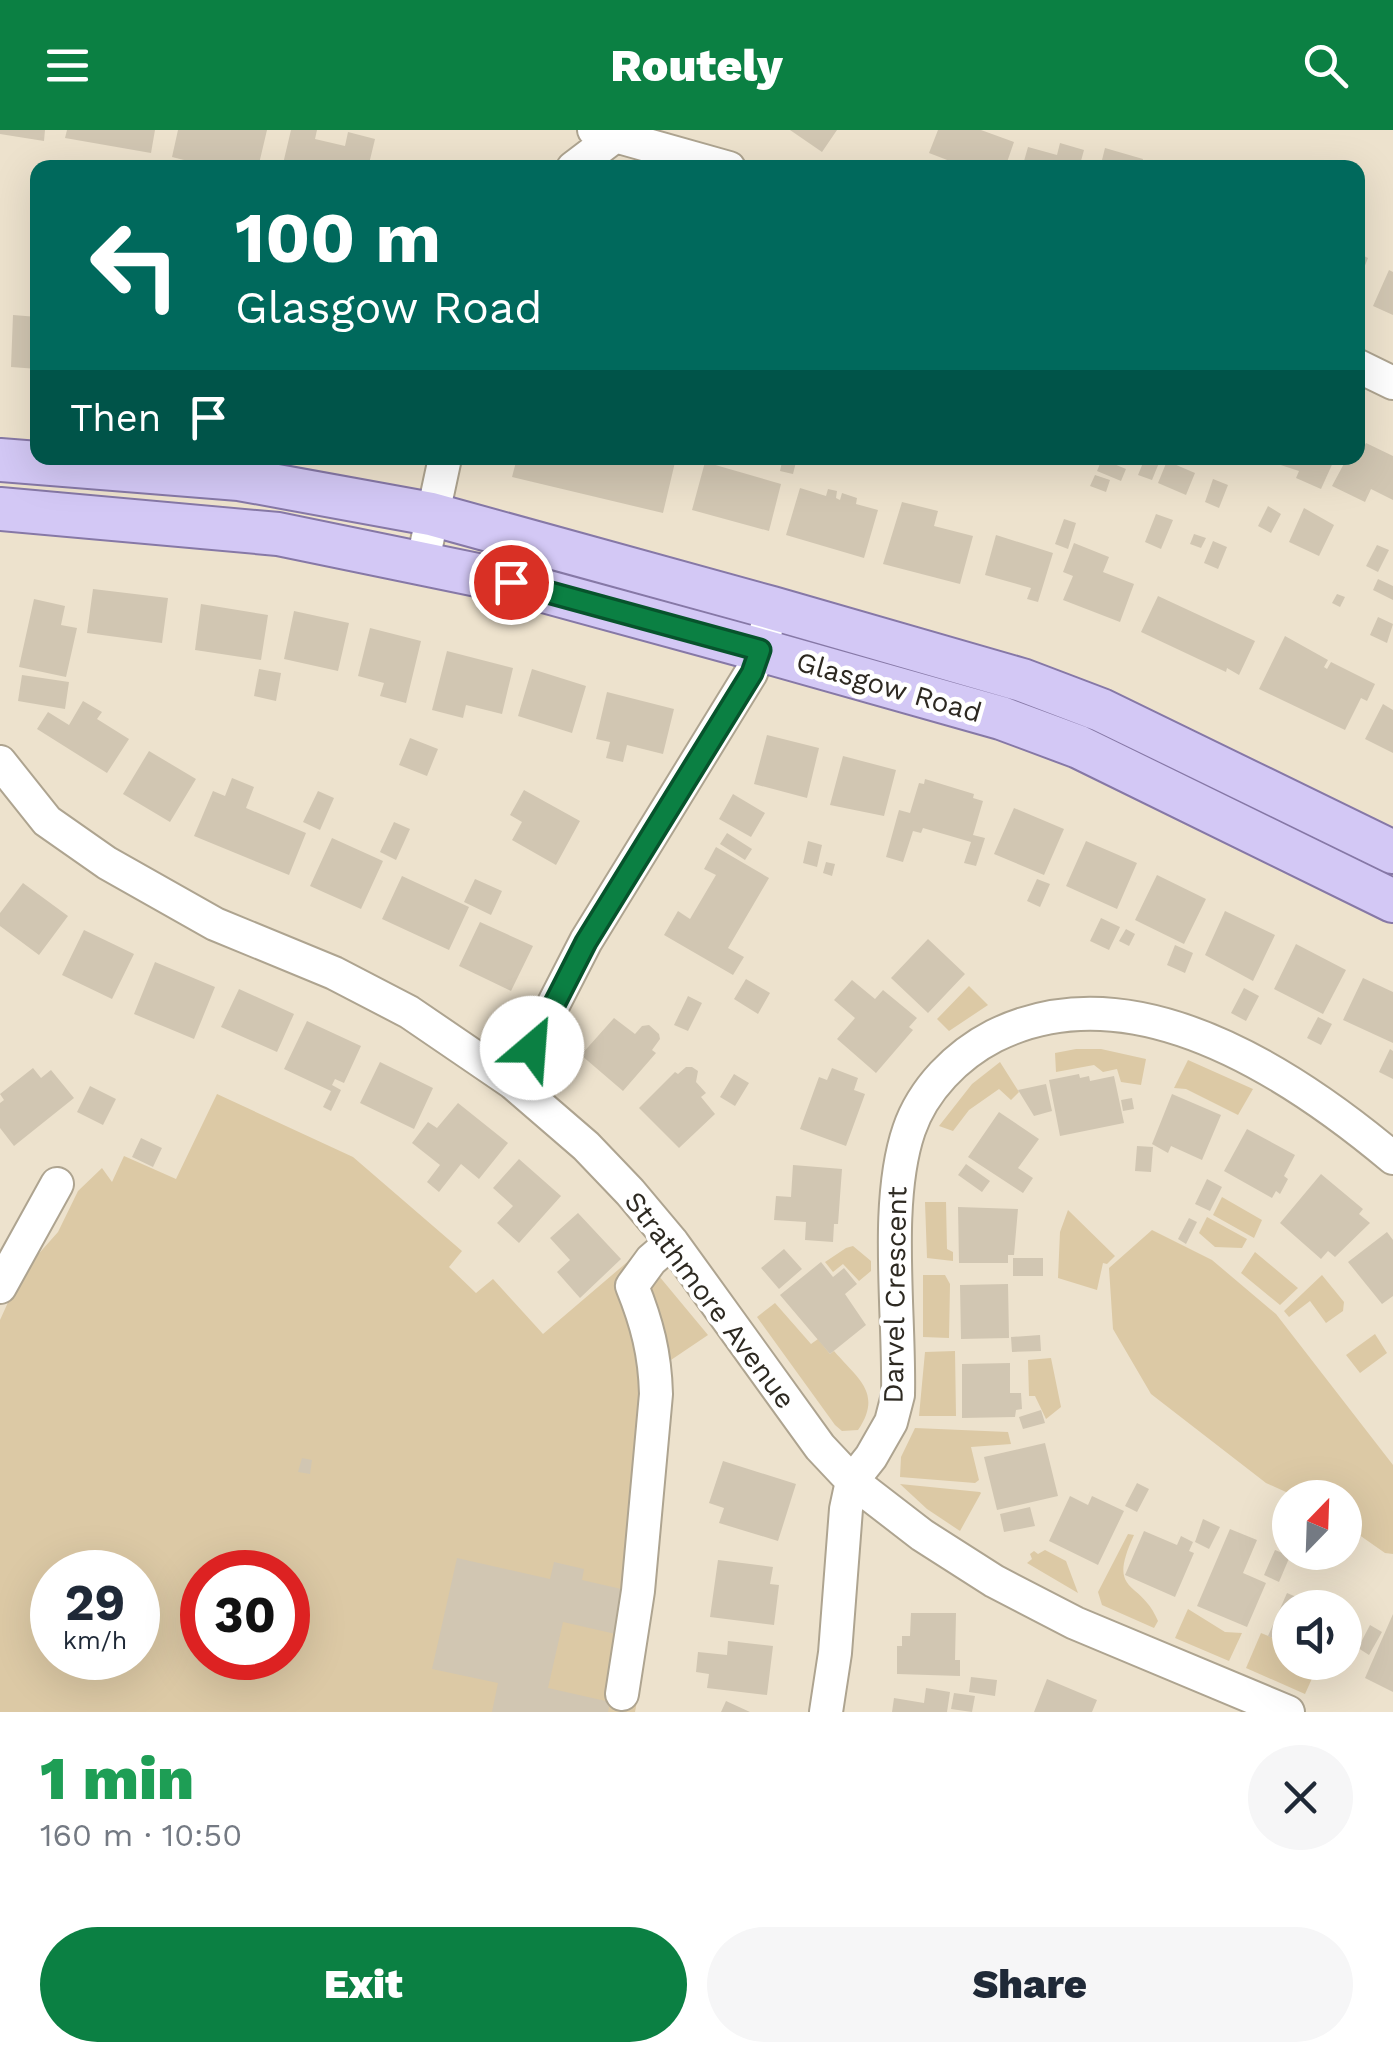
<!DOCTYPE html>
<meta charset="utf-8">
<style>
:root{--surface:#fff;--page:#f6f6f7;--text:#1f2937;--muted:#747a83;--accent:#0b8043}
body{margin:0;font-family:"Work Sans",sans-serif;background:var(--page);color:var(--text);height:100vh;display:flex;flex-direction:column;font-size:38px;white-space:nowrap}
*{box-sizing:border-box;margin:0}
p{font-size:32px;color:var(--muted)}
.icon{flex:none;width:55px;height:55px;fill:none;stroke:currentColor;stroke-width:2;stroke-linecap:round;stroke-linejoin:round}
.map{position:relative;height:1582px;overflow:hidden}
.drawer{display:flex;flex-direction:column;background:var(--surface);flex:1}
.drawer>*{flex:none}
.hud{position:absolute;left:30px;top:30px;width:1335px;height:305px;border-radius:20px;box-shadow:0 10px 40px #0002;background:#00695c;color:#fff;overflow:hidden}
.needle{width:65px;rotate:23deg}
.tools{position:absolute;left:1272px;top:1350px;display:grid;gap:20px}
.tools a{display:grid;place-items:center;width:90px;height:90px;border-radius:50%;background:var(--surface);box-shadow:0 10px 40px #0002;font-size:50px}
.speed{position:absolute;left:30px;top:1420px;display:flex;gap:20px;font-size:50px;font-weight:700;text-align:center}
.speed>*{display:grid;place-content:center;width:130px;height:130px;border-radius:50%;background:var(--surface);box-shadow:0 10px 40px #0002;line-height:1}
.speed small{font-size:25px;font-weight:400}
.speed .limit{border:15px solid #d22;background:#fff;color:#111}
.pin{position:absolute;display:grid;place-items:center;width:85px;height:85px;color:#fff;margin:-42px;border:5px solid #fff;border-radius:50%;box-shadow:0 2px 10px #0007}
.me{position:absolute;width:110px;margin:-55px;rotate:27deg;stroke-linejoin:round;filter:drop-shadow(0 0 8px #0008)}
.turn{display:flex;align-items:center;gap:35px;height:210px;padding:0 40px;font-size:45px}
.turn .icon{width:130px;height:130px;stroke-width:2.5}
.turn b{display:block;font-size:70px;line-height:85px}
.then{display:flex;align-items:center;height:95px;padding:0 40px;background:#0003;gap:20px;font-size:38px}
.round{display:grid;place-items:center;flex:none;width:105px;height:105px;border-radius:52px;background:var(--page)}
.head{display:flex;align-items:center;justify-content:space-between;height:170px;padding:0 40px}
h1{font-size:60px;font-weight:800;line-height:75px;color:#1e9e55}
.cta{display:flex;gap:20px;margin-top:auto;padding:20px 40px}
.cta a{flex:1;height:115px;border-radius:60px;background:var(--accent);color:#fff;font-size:40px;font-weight:800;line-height:115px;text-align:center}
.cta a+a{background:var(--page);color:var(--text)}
header{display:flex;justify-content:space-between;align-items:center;height:130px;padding:0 40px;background:var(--accent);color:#fff;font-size:45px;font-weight:800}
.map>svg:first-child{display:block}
.green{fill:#dcc9a5;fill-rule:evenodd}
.building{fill:#d1c6b2}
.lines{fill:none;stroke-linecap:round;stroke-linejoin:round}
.minor-casing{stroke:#aea490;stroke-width:36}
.major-casing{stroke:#8678a6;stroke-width:46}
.minor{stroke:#fff;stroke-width:32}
.major{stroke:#d3c8f5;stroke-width:42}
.route-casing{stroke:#07532c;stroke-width:25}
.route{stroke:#0b8043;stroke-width:18}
.labels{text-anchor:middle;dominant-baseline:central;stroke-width:9;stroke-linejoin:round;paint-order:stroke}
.street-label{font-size:28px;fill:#2d2921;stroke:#fff}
</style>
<header><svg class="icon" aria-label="menu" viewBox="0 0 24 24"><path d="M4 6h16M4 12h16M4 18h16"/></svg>Routely<svg class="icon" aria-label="search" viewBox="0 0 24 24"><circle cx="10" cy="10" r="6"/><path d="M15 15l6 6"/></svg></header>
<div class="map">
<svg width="1393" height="1582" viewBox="0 0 1393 1582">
<rect width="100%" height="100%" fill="#ede2cd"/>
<path class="green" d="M969,856L988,875L949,901L937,889Z
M1076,919H1101L1146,929L1141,955L1121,952L1117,939L1103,942L1094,935L1056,942L1055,923Z
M1188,930L1253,959L1238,985L1186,959L1174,958Z
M1000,932L1019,962L1011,970L999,959L969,980L953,1001L939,996L972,954Z
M217,964L353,1027L462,1121L449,1137L476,1163L493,1149L543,1204L639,1122L708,1205L668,1232L642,1544L635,1582H0V1190L15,1157L34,1129L58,1102L78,1061L102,1038L112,1052L124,1026L176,1049ZM52,1442H138V1528H52ZM202,1442H288V1528H202Z
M1222,1067L1262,1090L1254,1108L1213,1085Z
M925,1072H946L947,1119L953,1122V1131L927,1128Z
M1068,1080L1115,1126L1107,1134L1103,1133L1097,1160L1058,1148L1060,1102Z
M1207,1087L1247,1109L1242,1118L1215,1117L1199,1103Z
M1152,1100L1212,1130L1276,1184L1393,1335V1424L1385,1423L1345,1395V1368L1297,1367L1266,1353L1151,1264L1113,1199L1109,1138Z
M853,1116L871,1131V1141L859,1151L843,1134L833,1142L825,1132L846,1118Z
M1255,1122L1298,1158L1280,1175L1241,1143Z
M923,1145H945L950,1154L949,1208L923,1207Z
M1322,1145L1344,1172L1343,1181L1326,1193L1310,1171L1289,1187L1284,1181Z
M775,1173L811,1214L818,1209L830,1224L834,1221C858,1249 883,1263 858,1300L842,1301L835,1295L757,1187Z
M1375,1204L1387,1223L1360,1243L1346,1225Z
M955,1221L956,1286H919L925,1222Z
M1051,1228L1061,1277L1046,1289L1035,1266H1029L1028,1230Z
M915,1298L1008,1302L1011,1314L971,1317L979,1350L975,1353L900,1347L901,1327Z
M900,1354L980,1362L981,1363L960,1401L927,1379Z
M1128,1404L1134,1405C1106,1466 1140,1448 1158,1491L1154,1498L1102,1475L1098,1462Z
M1045,1420L1066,1431L1078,1463L1027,1433L1032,1429L1030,1424L1034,1421L1038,1424Z
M1188,1479L1225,1502L1242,1503L1229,1531L1175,1508Z
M1261,1503L1290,1515V1532L1319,1533L1305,1564L1246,1538Z"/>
<path class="building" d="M0,0H45L44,11L0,4Z
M67,0H155L151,23L65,8Z
M178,0H267L258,38H216L172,27Z
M291,0H317L315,9L345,16L348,2L375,9L368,38H282Z
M790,0H837L822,22Z
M938,0H981L1014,12L1005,38H968L929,23Z
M1060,13L1084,20L1081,31L1092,34L1091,38H1022L1028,17L1057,25Z
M1105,18L1143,29L1141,38H1100Z
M1358,123L1368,128L1358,153Z
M1389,140L1393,142V185L1373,176Z
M13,185L38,187V239L11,237Z
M1366,313L1393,326V370L1371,359L1365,372L1332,356L1347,328L1357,330Z
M517,328H676L663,383L512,347Z
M783,328H797L793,344L780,341Z
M1145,328H1161L1152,350L1138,345Z
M1259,328H1335L1321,359L1296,348L1299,341Z
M1102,329L1126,339L1121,351L1097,341Z
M1167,331L1195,343L1186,365L1158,353Z
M705,332L781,354L769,401L692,380Z
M1095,345L1110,350L1106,362L1090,356Z
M1213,349L1228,355L1219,378L1205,372Z
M800,358L826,366L828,359L837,361L836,368L840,370L842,363L857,368L856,374L878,380L864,428L786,405Z
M902,372L938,381L934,396L973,406L960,454L883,434Z
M1268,376L1281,384L1271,403L1258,396Z
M1304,378L1334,395L1319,426L1289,412Z
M1156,384L1173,390L1161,419L1145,412Z
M1064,389L1076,393L1068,419L1055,414Z
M1194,404L1206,408L1201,418L1190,414Z
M996,405L1053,423L1038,472L1027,469L1031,458L985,445Z
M1213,411L1227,417L1218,439L1204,433Z
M1074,413L1109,427L1103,442L1134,454L1120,492L1063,470L1073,446L1063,442Z
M1377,415L1389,420L1378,442L1366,436Z
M1378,449L1393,456V470L1373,460Z
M93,459L168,468L162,513L87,503Z
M1337,464L1345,467L1340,477L1332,473Z
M1158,466L1255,511L1239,545L1227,538L1226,542L1141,502Z
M34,469L65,476L61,495L77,498L66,547L19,537Z
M201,474L268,485L261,530L195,520Z
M294,481L349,493L338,541L284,529Z
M1378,487L1393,494L1387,513L1370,505Z
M370,498L421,511L406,573L380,566L384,553L358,546Z
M1285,506L1328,530L1324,537L1327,539L1331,532L1375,554L1367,571L1361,568L1345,600L1259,559Z
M447,521L513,538L502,584L466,575L463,588L432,580Z
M259,539L281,543L276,571L254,566Z
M532,539L586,556L572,603L518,586Z
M22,545L69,552L65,579L18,571Z
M607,562L674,579L663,624L627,615L623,632L606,628L610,612L596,609Z
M83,571L102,582L97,589L129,609L107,643L37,599L48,582L69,595Z
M1383,574L1393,580V623L1365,609Z
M767,605L819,618L807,668L754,654Z
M410,608L438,619L427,646L399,635Z
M149,621L196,649L170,692L123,664Z
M843,626L896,640L884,686L830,675Z
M232,648L254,657L246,678L306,703L289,745L194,706L213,661L225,666Z
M925,649L974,664L973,668L983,671L973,705L985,708L976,736L964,733L971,712L923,698L921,703L913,701L903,732L886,727L899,680L910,683L919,653L924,654Z
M524,660L580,691L556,735L512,710L522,692L510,685Z
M318,661L334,668L320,700L303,692Z
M733,664L765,683L751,707L719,689Z
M1014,678L1064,699L1044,745L994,724Z
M394,692L410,699L396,730L380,722Z
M727,703L752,719L745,730L720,714Z
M332,708L383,731L361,779L310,756Z
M808,711L822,715L817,737L803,733Z
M1086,711L1137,733L1117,779L1066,756Z
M716,717L769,748L728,818L744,827L733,845L664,805L678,781L690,789L716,745L704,739Z
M826,732L835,734L832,746L823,743Z
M1157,745L1206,769L1184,814L1135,790Z
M402,746L469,777L449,820L382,789Z
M475,749L502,761L491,785L464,772Z
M1037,749L1050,754L1040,777L1027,771Z
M23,753L68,786L39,825L0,796V783Z
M1225,781L1275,805L1253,851L1205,825Z
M1101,788L1120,797L1109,820L1090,811Z
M480,792L533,816L511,861L459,836Z
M1126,799L1135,804L1129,816L1119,811Z
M84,800L134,824L112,869L62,845Z
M928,809L965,844L928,883L891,848Z
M1296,814L1346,840L1323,884L1274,859Z
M1175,815L1193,823L1185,843L1167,835Z
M155,832L215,857L194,909L134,884Z
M1363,848L1393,862V913L1343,890Z
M746,849L770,863L758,884L734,869Z
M852,850L875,869L883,860L917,888L909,897L913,900L876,943L837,909L855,888L834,870Z
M1244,858L1259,866L1246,891L1231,883Z
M239,859L294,884L277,922L221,897Z
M688,866L702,873L688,901L674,895Z
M1318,887L1332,894L1321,915L1307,908Z
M614,888L635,904L642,896L649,895L659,904L660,909L652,920L656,923L623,961L581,925Z
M307,891L361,916L344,953L335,949L332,955L341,960L331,981L323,977L331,961L284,939Z
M1390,919L1393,921V949L1379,942Z
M380,932L433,958L414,999L360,973Z
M686,937H692L698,941L696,952L706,963L701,967L715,984L679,1018L639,978L675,942L678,944Z
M33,938L41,948L51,940L74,968L14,1016L0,998V973L4,970L0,964Z
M832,938L858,948L854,960L865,964L846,1016L800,999L819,947L827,950Z
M734,944L749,953L735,976L720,967Z
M1079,944L1080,948L1089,946L1090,951L1114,946L1124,993L1060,1006L1049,950Z
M1046,954L1052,981L1034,986L1018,960Z
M90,956L116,969L103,995L77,982Z
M1172,964L1221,985L1202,1030L1171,1016L1168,1023L1152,1014Z
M1132,968L1134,979L1123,981L1121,970Z
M458,973L508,1013L479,1049L461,1034L439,1062L427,1052L440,1035L412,1013L428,992L437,998Z
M999,982L1039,1009L1018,1038L1033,1048L1023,1063L968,1027Z
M1247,999L1295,1025L1284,1046L1288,1049L1280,1064L1276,1061L1272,1068L1224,1041Z
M141,1008L162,1018L153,1037L132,1027Z
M1137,1016L1153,1017L1151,1042L1135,1041Z
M519,1029L561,1066L519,1113L497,1093L513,1076L493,1058Z
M966,1034L990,1051L982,1062L958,1045Z
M793,1035L842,1039L838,1094H834L833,1112L805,1110L806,1092L774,1090L776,1066L791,1067Z
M1321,1044L1363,1079L1359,1084L1370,1093L1335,1127L1328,1121L1321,1129L1280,1093Z
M1207,1049L1222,1057L1210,1081L1195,1074Z
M958,1077L1018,1079L1014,1125H1008V1133H959Z
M578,1083L621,1129L580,1168L557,1142L570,1130L550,1108Z
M1189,1088L1197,1092L1186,1114L1178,1109Z
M1387,1102L1393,1110V1166L1382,1174L1348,1132Z
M784,1119L802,1139L779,1159L761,1138Z
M1013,1128H1043V1146H1013Z
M821,1132L833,1147L844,1138L857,1154L845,1164L866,1195L830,1224L780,1165Z
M1008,1154L1009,1208L961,1209L960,1155Z
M1040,1205L1041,1221L1012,1222L1011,1207Z
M1010,1233V1263H1021L1022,1279L1016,1280L1015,1287L962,1288V1234Z
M1041,1280L1045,1293L1023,1299L1019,1287Z
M1045,1313L1058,1366L997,1380L984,1327Z
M302,1328L312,1330L310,1344L298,1342Z
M723,1331L796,1354L778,1411L719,1393L724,1378L709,1373Z
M1137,1353L1149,1359L1137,1382L1125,1376Z
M1070,1366L1088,1375L1092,1366L1124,1381L1098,1435L1049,1411Z
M1030,1377L1035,1396L1004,1402L1000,1384Z
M1203,1389L1220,1397L1209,1419L1195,1412Z
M1230,1399L1257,1410L1243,1443L1266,1453L1247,1497L1197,1476Z
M1144,1401L1177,1415L1181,1406L1193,1412L1189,1421L1194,1423L1175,1467L1125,1445Z
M1275,1420L1290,1426L1279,1452L1264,1445Z
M457,1428L550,1449L554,1432L584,1439L582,1450L630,1461L620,1505L563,1492L548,1558L610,1572L608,1582H492L498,1553L432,1539Z
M718,1430L773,1437L770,1454L779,1455L774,1495L710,1487Z
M1287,1463L1320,1477L1290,1478V1515L1268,1506Z
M911,1483H956L955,1530H960V1546L897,1544V1516H902V1506H910Z
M1393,1484V1562L1365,1548Z
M1370,1495L1382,1502L1369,1525L1358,1518Z
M728,1511L773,1516L767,1565L707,1558L709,1544L696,1542L698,1522L727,1525Z
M971,1547L997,1550L995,1566L969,1562Z
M1047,1549L1097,1570L1092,1582H1034Z
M926,1558L950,1562L947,1582H892L894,1568L924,1573Z
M954,1563L975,1566L972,1582L951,1579Z
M726,1571L750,1582H721Z"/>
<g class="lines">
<g class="minor-casing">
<path id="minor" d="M594,0L729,38
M573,38L623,0
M1358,236L1393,253
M422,435L445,328
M0,632L47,691L107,733L215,794L334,843L409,882L513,953L586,1016L630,1062L672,1112L820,1317L852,1351L922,1405L994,1451L1075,1493L1288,1582
M513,953L586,811L751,543L766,500
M0,1157L57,1054
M622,1564L638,1461L656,1264C655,1224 647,1193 632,1156L651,1130L672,1112
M826,1582L835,1523L846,1379L852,1351L871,1327L891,1292L898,1265C900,1185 884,1073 909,1000C923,959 957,925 994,906C1131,838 1289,941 1393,1028"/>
</g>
<g class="major-casing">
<path id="major" d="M0,330L239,349L431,384L772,478L1022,550L1101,580L1393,722
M0,379L278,404L511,452L760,520L1001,588L1079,617L1393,771"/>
</g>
<use href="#minor" class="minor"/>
<use href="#major" class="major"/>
</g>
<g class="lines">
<g class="route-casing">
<path id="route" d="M511,452L760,520L752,543L586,812L532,918"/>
</g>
<use href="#route" class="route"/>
</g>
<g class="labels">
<g class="street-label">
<text transform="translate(889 557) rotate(16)">Glasgow Road</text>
<text transform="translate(895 1165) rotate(-89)">Darvel Crescent</text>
<text transform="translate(710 1170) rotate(53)">Strathmore Avenue</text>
</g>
</g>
</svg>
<div class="tools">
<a><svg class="needle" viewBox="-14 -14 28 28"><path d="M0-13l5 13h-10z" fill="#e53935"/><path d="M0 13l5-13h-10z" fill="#747a83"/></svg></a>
<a><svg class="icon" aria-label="sound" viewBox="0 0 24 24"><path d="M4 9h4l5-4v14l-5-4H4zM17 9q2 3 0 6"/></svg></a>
</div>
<div class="speed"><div>29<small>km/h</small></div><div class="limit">30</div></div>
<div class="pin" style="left:511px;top:452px;background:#d93025"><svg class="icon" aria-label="arrive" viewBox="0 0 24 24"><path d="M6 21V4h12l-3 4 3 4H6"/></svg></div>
<svg class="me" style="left:532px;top:918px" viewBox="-20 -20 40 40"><circle r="19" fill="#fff"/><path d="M0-13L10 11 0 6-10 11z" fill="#0b8043"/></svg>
<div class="hud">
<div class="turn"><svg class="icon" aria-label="left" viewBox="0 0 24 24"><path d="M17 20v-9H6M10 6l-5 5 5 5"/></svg><div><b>100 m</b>Glasgow Road</div></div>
<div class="then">Then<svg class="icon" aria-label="arrive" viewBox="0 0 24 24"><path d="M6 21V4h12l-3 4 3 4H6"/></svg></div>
</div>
</div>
<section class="drawer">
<div class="head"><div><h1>1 min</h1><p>160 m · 10:50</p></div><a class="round"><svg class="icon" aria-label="close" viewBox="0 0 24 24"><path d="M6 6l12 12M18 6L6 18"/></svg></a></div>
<div class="cta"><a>Exit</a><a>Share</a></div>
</section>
